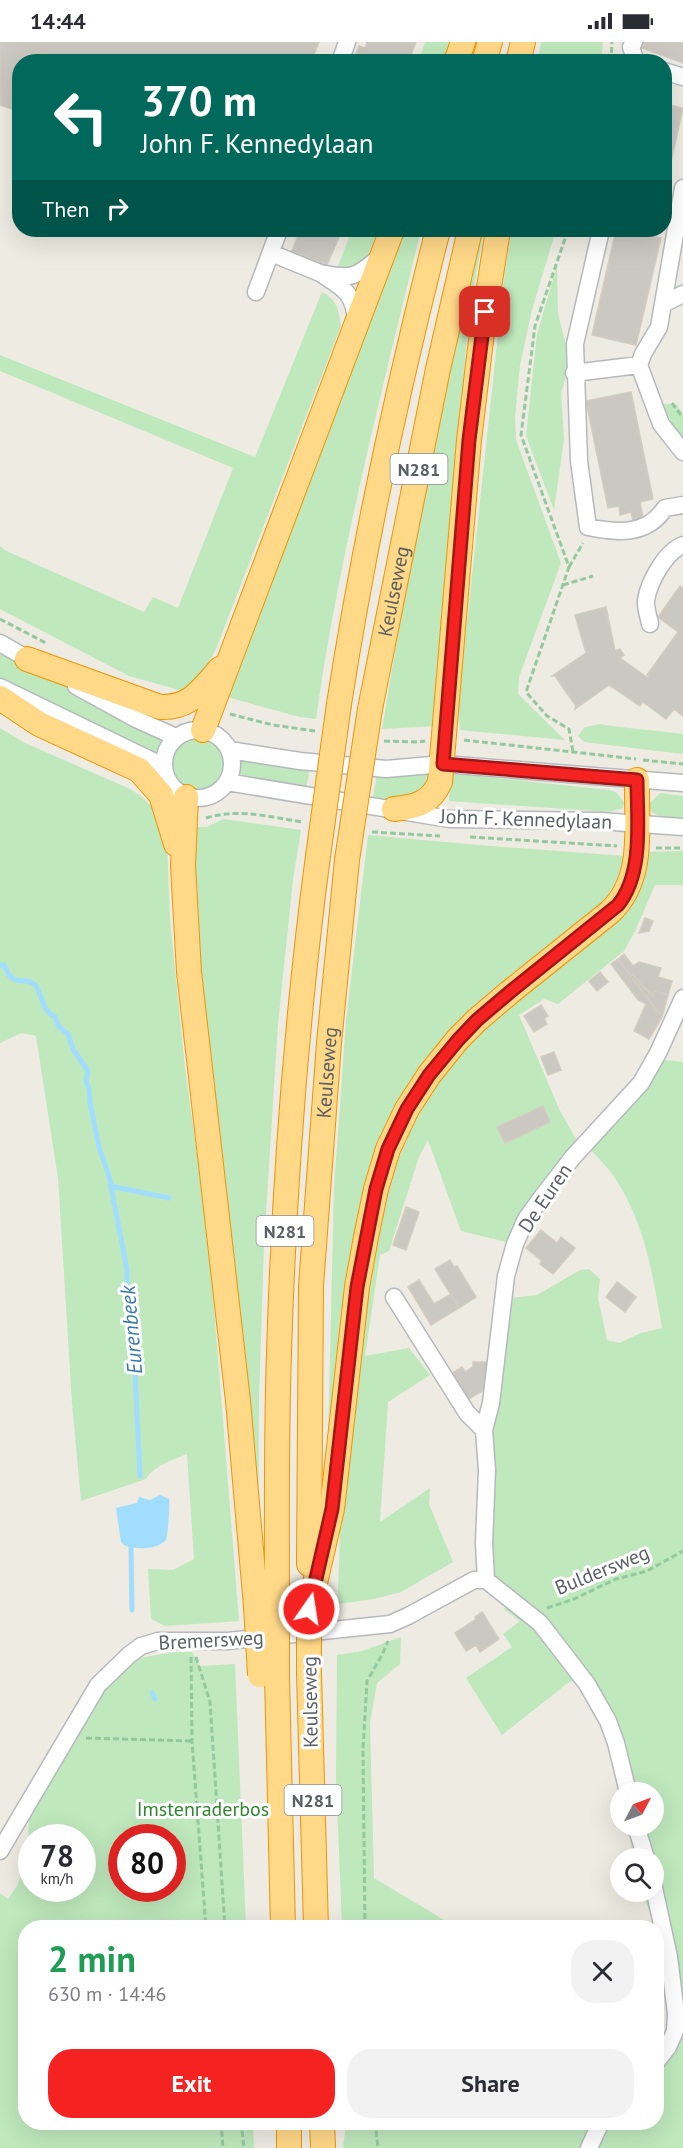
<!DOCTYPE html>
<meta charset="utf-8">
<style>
:root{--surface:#fff;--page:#f2f2f3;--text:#2b2b33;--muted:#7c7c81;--accent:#f42322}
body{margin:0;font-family:"PT Sans",sans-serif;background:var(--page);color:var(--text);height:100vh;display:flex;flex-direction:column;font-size:22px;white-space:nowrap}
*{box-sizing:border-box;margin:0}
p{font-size:20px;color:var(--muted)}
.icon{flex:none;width:33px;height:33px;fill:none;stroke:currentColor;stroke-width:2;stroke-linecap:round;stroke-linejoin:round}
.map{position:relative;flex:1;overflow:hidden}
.panel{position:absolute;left:18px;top:1878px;width:646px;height:210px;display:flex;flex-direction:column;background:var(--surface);border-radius:24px;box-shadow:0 6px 24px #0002}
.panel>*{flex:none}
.top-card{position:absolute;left:12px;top:12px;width:660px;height:183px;border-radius:24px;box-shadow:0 6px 24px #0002;background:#00695c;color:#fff;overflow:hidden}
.needle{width:39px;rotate:49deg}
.controls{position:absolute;left:610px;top:1740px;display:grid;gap:12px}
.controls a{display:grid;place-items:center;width:54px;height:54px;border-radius:50%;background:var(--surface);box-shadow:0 6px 24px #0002;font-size:30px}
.speed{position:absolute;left:18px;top:1782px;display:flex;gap:12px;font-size:30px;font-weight:700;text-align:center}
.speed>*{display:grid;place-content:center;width:78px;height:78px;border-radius:50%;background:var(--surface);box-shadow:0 6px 24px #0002;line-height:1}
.speed small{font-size:15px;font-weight:400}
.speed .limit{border:9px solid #d22;background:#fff;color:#111}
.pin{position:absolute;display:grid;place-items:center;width:51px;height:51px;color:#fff;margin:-26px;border-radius:12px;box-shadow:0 3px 9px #0006}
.me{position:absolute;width:66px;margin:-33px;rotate:13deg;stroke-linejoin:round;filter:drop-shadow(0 0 4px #0008)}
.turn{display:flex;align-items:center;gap:21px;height:126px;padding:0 30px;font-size:27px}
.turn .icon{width:78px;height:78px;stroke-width:2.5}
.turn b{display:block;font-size:42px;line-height:51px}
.then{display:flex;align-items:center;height:57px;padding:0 30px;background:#0003;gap:12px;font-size:22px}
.round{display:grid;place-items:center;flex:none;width:63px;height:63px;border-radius:24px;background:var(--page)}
.summary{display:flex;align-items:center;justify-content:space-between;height:102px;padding:0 30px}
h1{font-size:36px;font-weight:700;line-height:45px;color:#1e9e55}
.cta{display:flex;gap:12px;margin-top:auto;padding:12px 30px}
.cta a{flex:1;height:69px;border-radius:24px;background:var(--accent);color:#fff;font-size:24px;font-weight:700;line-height:69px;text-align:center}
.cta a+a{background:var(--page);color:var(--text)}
.status{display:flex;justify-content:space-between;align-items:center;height:42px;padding:0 30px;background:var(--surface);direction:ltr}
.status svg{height:16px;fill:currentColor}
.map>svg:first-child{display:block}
.green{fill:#bfe8bc;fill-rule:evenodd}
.water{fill:#a1ddff}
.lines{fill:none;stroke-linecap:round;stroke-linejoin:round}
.stream{stroke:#a1ddff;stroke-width:5}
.building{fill:#cbc7c1;stroke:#d3ccc0;stroke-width:1.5}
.minor-casing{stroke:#b5b9bd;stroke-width:19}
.highway-casing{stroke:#f09400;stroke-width:26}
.path{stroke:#94c9a0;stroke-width:3;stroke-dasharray:6 3;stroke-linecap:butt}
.minor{stroke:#fff;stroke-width:16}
.highway{stroke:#ffd888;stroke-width:24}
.highway-bridge-casing{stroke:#f09400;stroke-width:26;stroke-linecap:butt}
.highway-bridge{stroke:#ffd888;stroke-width:24}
.route-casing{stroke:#9f1716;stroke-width:15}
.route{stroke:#f42322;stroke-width:10}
.labels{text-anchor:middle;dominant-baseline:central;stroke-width:6;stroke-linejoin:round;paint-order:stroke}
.shield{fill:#fff;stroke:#8c8f92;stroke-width:1.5}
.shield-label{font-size:18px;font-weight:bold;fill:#5a5f64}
.street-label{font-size:20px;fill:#5a5f64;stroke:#fff}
.park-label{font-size:20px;fill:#31862f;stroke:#fff}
.water-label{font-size:21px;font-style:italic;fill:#3579ae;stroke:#fff}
</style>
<div class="status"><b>14:44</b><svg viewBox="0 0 49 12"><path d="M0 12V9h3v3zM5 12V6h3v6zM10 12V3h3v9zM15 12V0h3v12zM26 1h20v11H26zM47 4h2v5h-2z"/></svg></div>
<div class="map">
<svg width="683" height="2106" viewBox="0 0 683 2106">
<rect width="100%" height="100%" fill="#eeebe2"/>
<path class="green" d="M425,0H453L445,19L418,20Z
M541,0H603L601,19H538Z
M352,188H378L367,216L362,223L336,229Z
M396,188H421C382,349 339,512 316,677L300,675L223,654Z
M479,188H484L468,280L437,684L382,687L416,483Z
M511,188H556L532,268L520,323L515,375L516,398L561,521L519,635L518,652L565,698L460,688L458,664L504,237Z
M557,224L558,272L569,313L567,331L561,351L564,397L554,468L526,394L537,292Z
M322,250C337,258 339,268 341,284L216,607L198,641L186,650L129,634L0,567V504L6,509L144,570L153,555L178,566L233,426L0,329V313L255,415Z
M662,362H676L683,372V399L675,388Z
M0,610L165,697L159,713L0,639Z
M600,682C628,687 655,688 683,692V712L584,700L578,694L585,685Z
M0,686L25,701L128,746L141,754L159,772L167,799L170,878L185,1026L197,1113L213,1253L239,1579L165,1584L151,1577L148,1527L173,1528L194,1517L187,1412C173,1418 154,1423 146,1437L81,1459L72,1361L58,1136L36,994L21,991L0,1001Z
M171 722a26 26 0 1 1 52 0a26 26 0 1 1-52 0Z
M238,715L310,726L306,747L236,734L238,724Z
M433,728L432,741L400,760L373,755L377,732Z
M450,731L609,748L616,750L624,760L623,766L609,770L449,759Z
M660,751L683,754V775C670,775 659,777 650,768V761Z
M223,777L301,788L293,837L278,982L264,1203L259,1356L258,1526L207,1071L193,785H207Z
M368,793L478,803L625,814L615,848L601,864L545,909L514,930L483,957L447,992L397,1073L327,1441L334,1146L346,979Z
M683,809V843H655L636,887L624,909L558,962L544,957L519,973L560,1069L577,1099C548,1128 525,1164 506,1200L461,1189L428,1098L419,1115L389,1209L380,1213L365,1314L409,1306L430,1333L388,1360L380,1480L430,1446L429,1462L453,1520L401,1550L374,1557L339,1562L338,1547L341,1466L372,1209L395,1117L416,1072L451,1019L472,993L611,878L644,810Z
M660,1015L665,1018L683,1020V2106H343L346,2081L657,2080V1995L665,1999L671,1988L657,1910V1886L653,1885L651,1872L641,1850H654V1816H633L628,1784H654V1750H621L604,1686L577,1638L569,1640L502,1693L466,1636L512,1605L503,1592L520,1579L504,1567L513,1553L494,1537L488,1504L493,1345L501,1257L537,1253L580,1228L589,1227L600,1237L598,1256L607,1298L619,1301L641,1291L662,1286C653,1234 645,1181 615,1136C607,1124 596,1114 587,1104Z
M401,1595L400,1622L377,1641L370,1681L374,1836L456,1885H342L336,1736L337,1613L362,1609Z
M174,1610H192L200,1624L235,1622L246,1885L26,1886V2080L253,2081L254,2106H0V1851L8,1857L18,1842L28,1798L29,1774L97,1653L133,1617ZM32,1796H82V1846H32ZM122,1796H172V1846H122Z"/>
<path class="water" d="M160,1453L169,1457C170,1462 168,1492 166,1498C156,1508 137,1508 124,1503L121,1500L116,1466L137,1461L139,1455L150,1458Z"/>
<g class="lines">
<path class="stream" d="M0,923H4C7,928 7,932 11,935C19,943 29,935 36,944C43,955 42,969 55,975L59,985L68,992L73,1007L88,1029L86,1040L89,1046L90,1061L99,1105L109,1134L127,1228V1259L133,1290L140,1434
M110,1144L169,1156
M132,1568L131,1505L133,1501
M152,1651L155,1657"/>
</g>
<path class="building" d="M0,0H319L311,20H20V70L0,63Z
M367,0H416L408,20H353L359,4L365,6Z
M644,0H683V21L642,6Z
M664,62L683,66L664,151Z
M300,188H342L327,223L292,209Z
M616,188L628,189L629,188H644L642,192L661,196L636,303L592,293Z
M631,350L653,457L640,460L643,476L633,478L631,470L620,473L619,464L608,466L586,359Z
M680,544L683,546V674L674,667L666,677L643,660L640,664L609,643L575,667L576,664L555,634H552L586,611L575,573L606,565L615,609L620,607L624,613L620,616L648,636L649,634L647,633L678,590L658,575Z
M645,876L653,879L649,889L639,891Z
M624,912L633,924L639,920L661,926L658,935L672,939L668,953L654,949L653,954L645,947L633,933H630L618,917Z
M618,917L630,933H633L653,954L654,949L668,953L662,975L633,937L626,942L611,922Z
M600,930L608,940L597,949L589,939Z
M633,937L662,975L649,997L634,989L646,962L638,958L626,942Z
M541,963L548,974L544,977L547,982L534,990L524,974Z
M554,1010L561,1028L548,1033L541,1015Z
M543,1064L550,1080L505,1101L497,1085Z
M406,1165L419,1170L406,1208L393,1203Z
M541,1188L557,1201L561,1195L575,1206L553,1232L540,1222L542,1219L526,1206Z
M450,1218L454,1225L457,1224L476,1255L459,1266L435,1227Z
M419,1238L434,1262L451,1252L459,1266L431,1283L408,1245Z
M617,1240L636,1255L625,1270L606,1255Z
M473,1320H490L489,1345L467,1358L451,1332L462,1325L465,1330L473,1325Z
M482,1570L499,1597L480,1610L476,1603L466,1609L455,1591L476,1577L475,1575Z"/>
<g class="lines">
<g class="minor-casing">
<path id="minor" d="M634,0L631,5L636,20
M340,20L347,0
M664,29L683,35
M683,146L659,285L643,312L639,323L661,382L683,410
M601,188L575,302L579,419L588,485C616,491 647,494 665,466L683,463
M271,211L320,231
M256,250L279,188
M663,262L683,252
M356,279C354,250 343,246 320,231C354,238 356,235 382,213
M574,331L639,323
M650,582C649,575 645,566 646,558C649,540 665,510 683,503
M0,601L35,621
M76,644L136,677L176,695
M0,645L163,724
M164 722a34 34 0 1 1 68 0a34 34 0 1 1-68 0Z
M229,708L300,719L386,727L443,722L683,741
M227,740L449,777L600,779L683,785
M394,1255L467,1371L484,1388
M486,1538L484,1501L487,1428L484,1388L491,1361L506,1234L515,1202L526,1177L542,1155L573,1115L641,1041L658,1011L683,956
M486,1538L540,1581L587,1642L608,1679L616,1701L628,1750
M636,1784L646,1816
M0,1809L98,1643L129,1613L141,1604L158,1599H228L390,1582L408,1574L474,1538H486
M654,1846L669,1915L676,1972L675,1989L668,2005L657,2019
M589,2106L601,2080"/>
</g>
<g class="highway-casing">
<g id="highway">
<path d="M456,20L463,0"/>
<path d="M484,20L490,0"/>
<path d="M518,20L523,0"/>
<path d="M27,617L160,665C191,666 201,648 220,627"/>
<path d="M0,656L39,682L139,728L161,753L176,802"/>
<path d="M339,662C364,502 398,344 438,188"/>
<path id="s1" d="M370,667L438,327L470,188"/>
<path d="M203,688L392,188"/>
<path d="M186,755L183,824L189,930L238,1359L256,1564"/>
<path d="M394,767C416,765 431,761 440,740L469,398L482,290L498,188"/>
<path id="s2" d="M309,1522L311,1244L329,1001L347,818"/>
<path d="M277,1566C277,1481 276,1396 279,1311C284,1145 296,979 318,814"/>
<path d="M309,1567L332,1467L357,1245L366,1195L376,1147L388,1107L407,1067L429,1033L458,997L477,978L510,950L610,870C646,836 636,783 637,738"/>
<path d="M309,1631L316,1886"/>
<path d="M277,1634L283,1886"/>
<path d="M289,2080V2106"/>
<path d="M322,2080L323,2106"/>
</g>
</g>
<path class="path" d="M611,16L619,15
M611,20L612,0
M568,188L535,284L521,393L569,525L526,650L547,674L569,687L573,710
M672,361L683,376
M569,525L583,501
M563,543L593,534
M0,577L46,601
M230,672L273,683L315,689
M464,698L636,717
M384,699L418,700L425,699
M643,718L683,722
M206,776C238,766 270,775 303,780
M372,790L440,794
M470,795L617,804
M656,806H683
M547,1566L574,1557L616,1537L647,1529L683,1509
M191,1615L192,1699L206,1886
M196,1615L210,1660L225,1886
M86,1696L192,1699
M365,1886L363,1707L367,1639L382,1613L388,1599
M221,2080L223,2106
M241,2080L244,2106
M375,2080L378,2106"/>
<use href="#minor" class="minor"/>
<use href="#highway" class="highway"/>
<g class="highway-bridge-casing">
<path id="highway-bridge" d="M318,814L339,662
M347,818L370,667
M256,1564L260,1633
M277,1566V1634
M309,1567V1631"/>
</g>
<use href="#highway-bridge" class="highway-bridge"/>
</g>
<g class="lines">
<g class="route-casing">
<path id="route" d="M309,1567L332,1467L357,1245L376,1147L388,1107L407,1067L429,1033L458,998L477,978L510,950L618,863C644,831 637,777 637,738L443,722L469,398L485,270"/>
</g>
<use href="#route" class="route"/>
</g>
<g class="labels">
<g class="shield">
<rect x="390.5" y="412" width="57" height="30" rx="4.5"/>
<rect x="256.5" y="1174" width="57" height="30" rx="4.5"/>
<rect x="284.5" y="1743" width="57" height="30" rx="4.5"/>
</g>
<g class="shield-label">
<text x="419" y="427">N281</text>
<text x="285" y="1189">N281</text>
<text x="313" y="1758">N281</text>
</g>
<g class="street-label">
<text stroke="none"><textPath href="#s1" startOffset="120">Keulseweg</textPath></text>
<text transform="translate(526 777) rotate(2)">John F. Kennedylaan</text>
<text stroke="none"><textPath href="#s2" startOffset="492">Keulseweg</textPath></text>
<text transform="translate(545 1156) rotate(-56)">De Euren</text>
<text transform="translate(602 1528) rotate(-22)">Buldersweg</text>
<text transform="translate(211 1598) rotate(-3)">Bremersweg</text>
<text transform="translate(310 1660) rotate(-91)">Keulseweg</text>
</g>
<g class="park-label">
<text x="203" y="1767">Imstenraderbos</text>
</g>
<g class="water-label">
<text transform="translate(131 1288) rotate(-95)">Eurenbeek</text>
</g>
</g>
</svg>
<div class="controls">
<a><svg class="needle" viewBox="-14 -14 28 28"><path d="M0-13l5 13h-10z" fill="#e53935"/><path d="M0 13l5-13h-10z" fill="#7c7c81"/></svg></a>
<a><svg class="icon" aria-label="search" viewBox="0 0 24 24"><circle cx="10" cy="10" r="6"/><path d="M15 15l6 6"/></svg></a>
</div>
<div class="speed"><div>78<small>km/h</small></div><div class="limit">80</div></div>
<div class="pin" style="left:485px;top:270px;background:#d93025"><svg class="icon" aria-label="arrive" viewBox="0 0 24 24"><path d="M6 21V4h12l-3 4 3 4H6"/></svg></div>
<svg class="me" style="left:309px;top:1567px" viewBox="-20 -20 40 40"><circle r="17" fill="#f42322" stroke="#fff" stroke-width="3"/><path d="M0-11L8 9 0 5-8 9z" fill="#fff"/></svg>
<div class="top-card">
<div class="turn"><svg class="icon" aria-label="left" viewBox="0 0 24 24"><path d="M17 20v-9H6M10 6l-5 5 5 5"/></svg><div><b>370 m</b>John F. Kennedylaan</div></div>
<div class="then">Then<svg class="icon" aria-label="right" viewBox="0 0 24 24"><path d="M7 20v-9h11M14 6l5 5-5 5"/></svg></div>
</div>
<section class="panel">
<div class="summary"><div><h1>2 min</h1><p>630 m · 14:46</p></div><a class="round"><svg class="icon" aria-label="close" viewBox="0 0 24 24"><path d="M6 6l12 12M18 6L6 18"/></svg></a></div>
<div class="cta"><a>Exit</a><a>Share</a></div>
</section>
</div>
